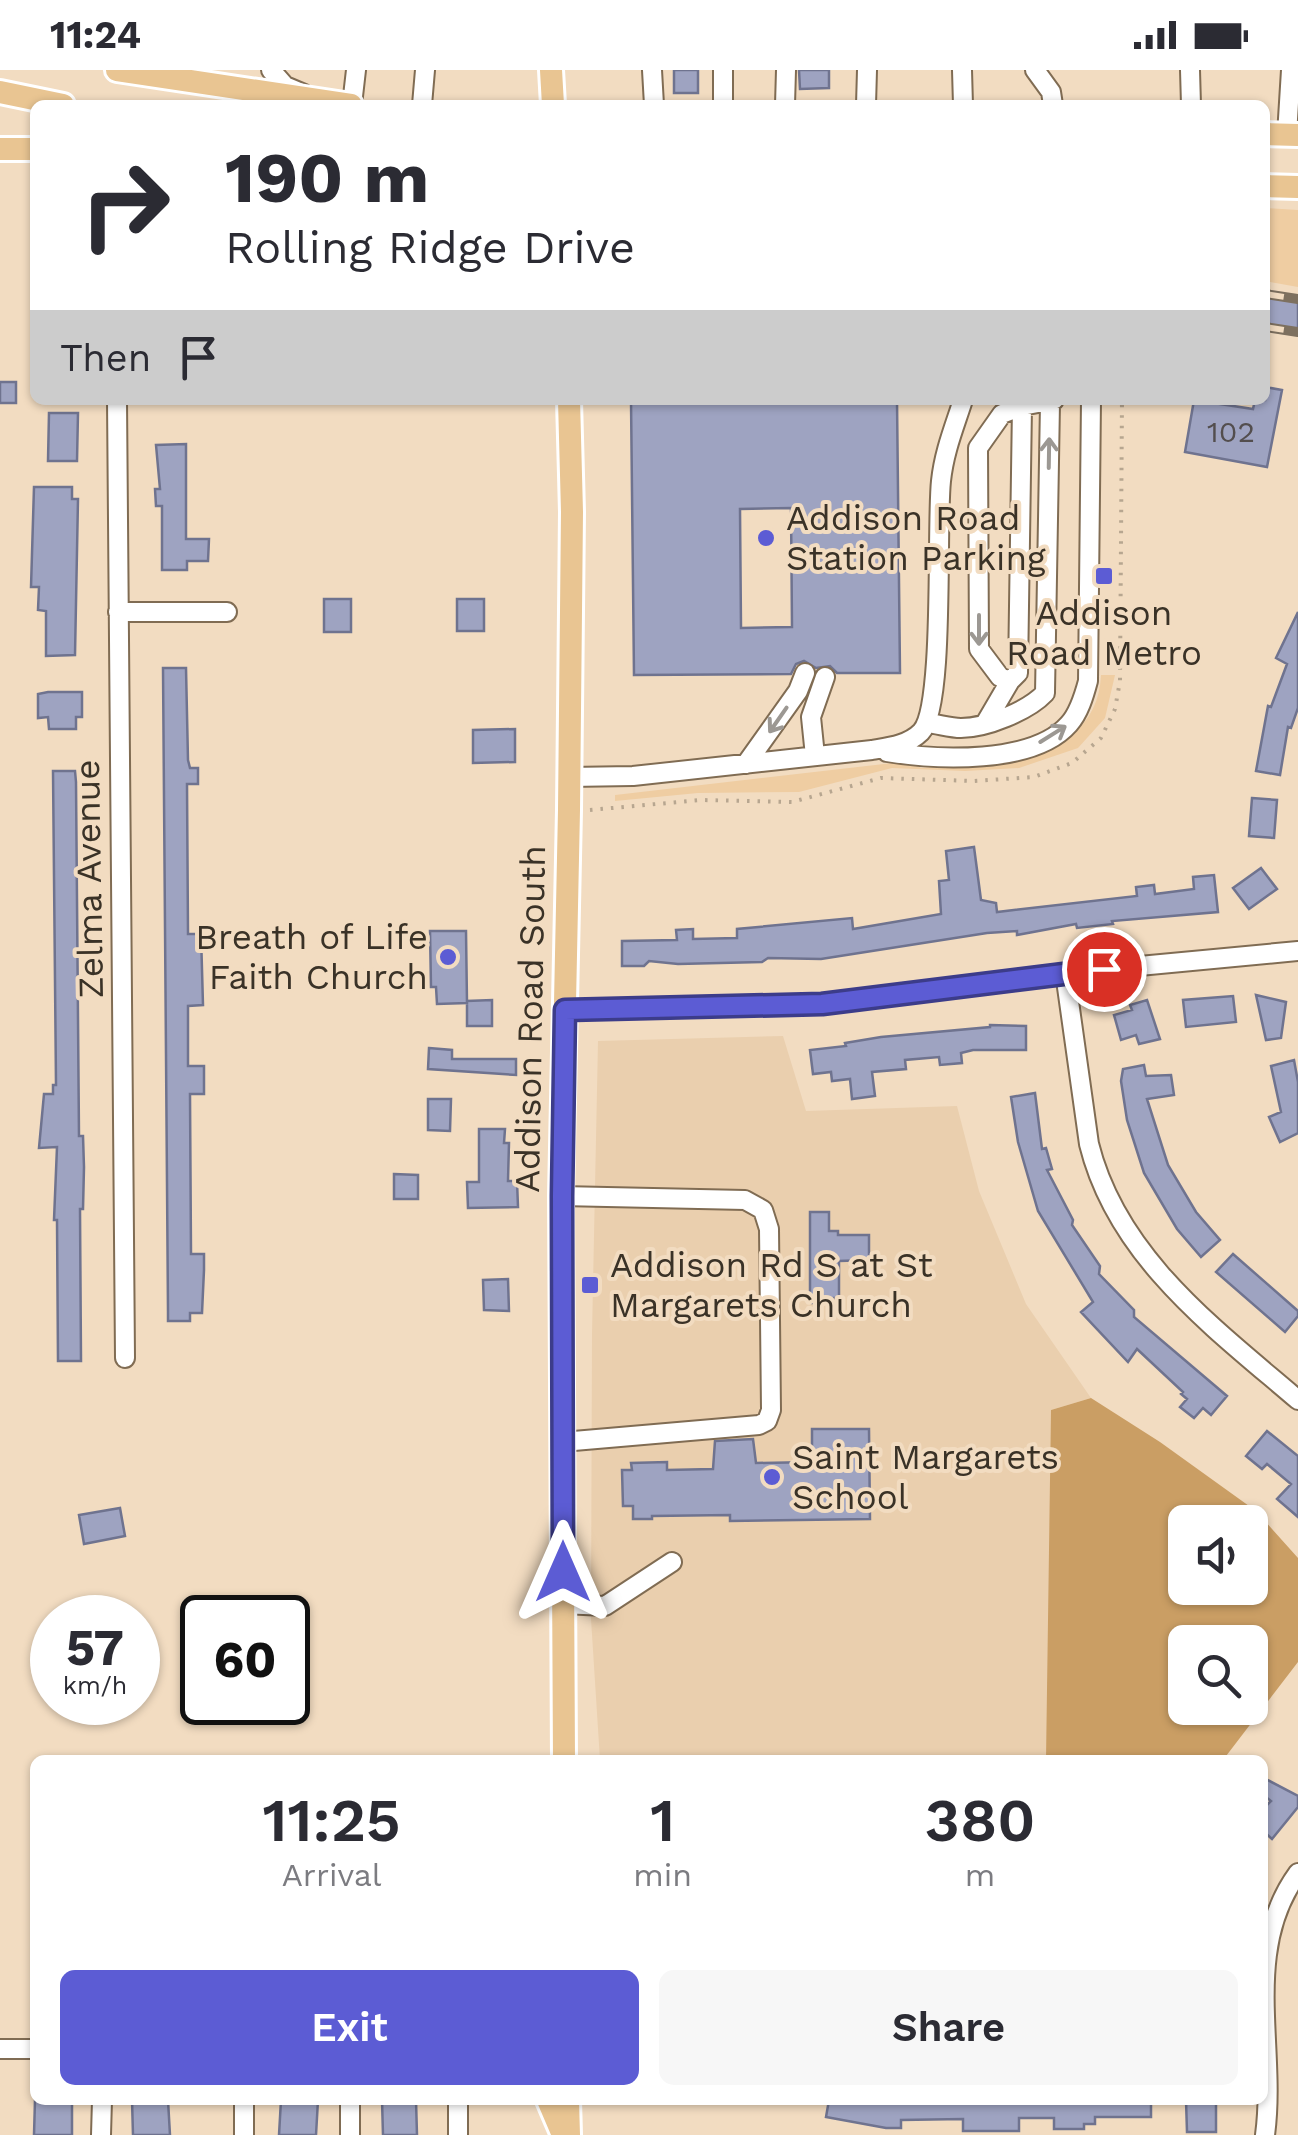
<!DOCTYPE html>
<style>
:root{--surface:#fff;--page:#f7f7f7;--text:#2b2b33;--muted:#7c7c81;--accent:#5c5cd4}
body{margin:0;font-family:"Work Sans",sans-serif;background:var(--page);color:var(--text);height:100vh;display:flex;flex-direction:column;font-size:38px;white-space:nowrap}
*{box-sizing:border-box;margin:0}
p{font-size:32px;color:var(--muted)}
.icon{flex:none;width:55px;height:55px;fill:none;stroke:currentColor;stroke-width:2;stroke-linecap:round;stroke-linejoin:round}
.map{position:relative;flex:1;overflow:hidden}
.side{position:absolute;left:30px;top:1685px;width:1238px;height:350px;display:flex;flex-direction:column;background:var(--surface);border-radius:15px;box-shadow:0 2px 8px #0004}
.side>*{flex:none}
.guide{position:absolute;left:30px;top:30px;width:1240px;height:305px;border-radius:15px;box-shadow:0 2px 8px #0004;background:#fff;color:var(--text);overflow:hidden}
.fabs{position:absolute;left:1168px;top:1435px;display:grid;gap:20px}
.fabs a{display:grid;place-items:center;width:100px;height:100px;border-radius:15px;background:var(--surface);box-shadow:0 2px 8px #0004;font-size:50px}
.speed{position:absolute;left:30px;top:1525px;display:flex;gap:20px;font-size:50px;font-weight:700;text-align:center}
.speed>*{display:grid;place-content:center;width:130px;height:130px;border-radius:50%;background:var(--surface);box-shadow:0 2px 8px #0004;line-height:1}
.speed small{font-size:25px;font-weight:400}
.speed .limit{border:5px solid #111;border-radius:15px;background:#fff;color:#111}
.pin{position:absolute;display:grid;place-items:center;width:85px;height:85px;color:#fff;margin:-42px;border:5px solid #fff;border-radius:50%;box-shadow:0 2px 10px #0007}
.me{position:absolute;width:110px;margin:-55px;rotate:0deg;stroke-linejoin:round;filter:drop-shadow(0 0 8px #0008)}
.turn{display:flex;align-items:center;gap:35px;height:210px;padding:0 30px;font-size:45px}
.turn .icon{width:130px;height:130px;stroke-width:2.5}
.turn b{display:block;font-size:70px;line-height:85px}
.then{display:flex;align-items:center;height:95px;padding:0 30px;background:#0003;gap:20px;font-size:38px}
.eta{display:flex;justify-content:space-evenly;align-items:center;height:170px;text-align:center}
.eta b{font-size:60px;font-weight:600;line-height:70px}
.action{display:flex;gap:20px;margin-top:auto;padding:20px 30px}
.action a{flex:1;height:115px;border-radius:15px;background:var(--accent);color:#fff;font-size:40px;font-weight:600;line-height:115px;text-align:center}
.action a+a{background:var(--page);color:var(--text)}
.status{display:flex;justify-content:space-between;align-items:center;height:70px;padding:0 50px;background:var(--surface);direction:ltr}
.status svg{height:28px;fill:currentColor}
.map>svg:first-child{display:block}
.built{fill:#eacfae}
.green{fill:#efcda2}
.forest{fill:#ca9e64;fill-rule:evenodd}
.building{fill:#9ea3c1;stroke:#6f738f;stroke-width:2.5;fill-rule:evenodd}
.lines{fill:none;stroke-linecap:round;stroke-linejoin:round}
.minor-casing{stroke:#806c53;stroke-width:22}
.major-casing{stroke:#fff;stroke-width:28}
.path{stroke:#b7a690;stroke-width:4;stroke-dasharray:2.5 8;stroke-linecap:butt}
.minor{stroke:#fff;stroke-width:18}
.major{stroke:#e9c592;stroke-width:22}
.rail-casing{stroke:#7d705f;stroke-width:10}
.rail{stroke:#f2dcc1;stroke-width:6;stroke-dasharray:19;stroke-linecap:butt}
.oneway{stroke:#9c9893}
.route-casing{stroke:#3c3c8a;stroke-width:25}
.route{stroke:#5c5cd4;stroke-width:18}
.poi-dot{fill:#5c5cd4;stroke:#f2dcc1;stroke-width:4}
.labels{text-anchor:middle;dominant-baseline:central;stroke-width:8;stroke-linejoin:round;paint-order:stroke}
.number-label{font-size:30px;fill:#534e4e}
.poi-label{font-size:35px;fill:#3a3227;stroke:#f2dcc1;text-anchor:start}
.street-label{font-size:35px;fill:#3a3227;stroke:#f2dcc1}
</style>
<div class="status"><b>11:24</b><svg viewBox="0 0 49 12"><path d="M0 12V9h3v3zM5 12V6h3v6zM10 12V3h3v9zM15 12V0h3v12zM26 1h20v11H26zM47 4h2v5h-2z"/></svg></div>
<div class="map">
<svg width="1298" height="2065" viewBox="0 0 1298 2065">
<rect width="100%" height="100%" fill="#f2dcc1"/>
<path class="built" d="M783,966L806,1041L957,1036L979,1121L1026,1234L1091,1328L1051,1340L1048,1690H600L591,1549L592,1264L598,971Z"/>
<path class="green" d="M1265,138L1298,140V217L1265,211Z
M1101,605H1115L1105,648L1078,678L1019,698L965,701L892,698L799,722L698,723L615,731V725L910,691L921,698C987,691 1097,695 1101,605Z"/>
<path class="forest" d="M1091,1328L1160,1372L1256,1441L1298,1488V1592L1223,1690H1046L1051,1340ZM1185,1452H1250V1518H1185ZM1185,1572H1250V1638H1185Z"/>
<path class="building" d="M674,0H698V23H674Z
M799,0H829V18L800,19Z
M1265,224L1298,230V262L1265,256Z
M0,312H16V333H0Z
M1265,317L1282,320L1267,397L1185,382L1194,330L1253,339L1255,330H1265Z
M631,330H897L900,603H837L830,596L816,598L804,591L796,594L791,604L634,605ZM791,438L792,557L741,558L740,439Z
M49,343H78L77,391H48Z
M186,374V469H209L208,491H187V500H162V436H156L155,419H160L156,375Z
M34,417H72V429H78L75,585L46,586V541L38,540L39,517H31Z
M324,529H351V562H324Z
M457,529H484V561H457Z
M1298,542V638L1291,658L1288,657L1280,705L1256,701L1268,636L1271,637L1287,594L1276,588Z
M163,598H186L188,690L190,698H198V714H187L188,864H201L203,935L188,936V996H204V1024H190L191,1184H204V1200L202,1243H190V1251H168V1242Z
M48,622H82V647H76V659H49L48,647L38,648V624Z
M515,659V692L473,693V660Z
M53,701H75L76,712L79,1066H83L84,1097L83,1139H80L81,1291H58L57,1150H54L57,1077L39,1078L44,1024H53V1015H56Z
M1252,728L1277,730L1274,768L1249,766Z
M974,777L981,830L996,833L997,842L1137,826L1136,817L1154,815L1155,824L1194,819L1193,807L1214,805L1218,842L1112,851L1113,854L1077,858L1076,854L1017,865V861L987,863L821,889L768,888L762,892L678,894L649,891L644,896H622V871L677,870L676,860L693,859V869L737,868V859L852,848L853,859L941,844L939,811L949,810L946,781Z
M1261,798L1277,819L1249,839L1233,818Z
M430,861H466L467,933L437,934L436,917H431Z
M1256,925L1286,932L1281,968L1266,970Z
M1233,926L1236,952L1186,957L1183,930Z
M492,930V956H467V931Z
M1147,930L1160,969L1139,974L1136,965L1121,970L1114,945L1132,940L1130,935Z
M990,955L1026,956V980H973L961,983L962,993L940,995L939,987L905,990L906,999L872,1002L875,1026L852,1029L850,1009L832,1011L831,1002L813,1004L810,980L846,976L845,973L881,967L990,957Z
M429,978L452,980V989H516V1005L428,999Z
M1294,990L1298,1012V1063L1280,1072L1269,1047L1281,1042L1271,996Z
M1144,995L1146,1006L1171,1005L1174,1025L1147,1029L1168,1095L1196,1142L1220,1170L1201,1187L1177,1159L1144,1103L1127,1050L1121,1011L1123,999Z
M1035,1023L1042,1079L1046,1078L1052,1099L1047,1100L1073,1150L1072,1155L1100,1196L1099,1204L1134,1240V1247L1227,1326L1211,1345L1203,1338L1194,1348L1180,1337L1187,1329L1181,1324L1183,1322L1137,1279L1128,1292L1081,1242L1093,1232L1038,1141L1018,1072L1011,1027Z
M428,1029H451L450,1061L428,1060Z
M479,1059H505L504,1073H509L508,1111H517L518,1137L468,1138L467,1112H479Z
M394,1104L418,1105V1129H394Z
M810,1142H829V1161H838V1165H869V1190L839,1191V1228H834V1232L812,1233L810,1229Z
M1233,1184L1298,1241V1246L1285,1262L1216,1202Z
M508,1209L509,1241L484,1240L483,1210Z
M812,1359H869L870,1449L730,1451V1445L652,1446V1449H633V1436H623L622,1400H632L631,1393L667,1392V1400L713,1399L715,1371L753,1369L756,1393L812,1392Z
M1267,1361L1298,1386V1447L1277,1429L1291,1414L1267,1394L1262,1399L1246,1386Z
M120,1438L125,1466L84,1474L79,1445Z
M1262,1707L1298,1726V1737L1272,1769L1262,1760V1740L1271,1731L1262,1724Z
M35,2030H72V2065H34Z
M132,2030H168L170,2065H133Z
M281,2030H318L316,2065H279Z
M382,2030H416L417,2065H383Z
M829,2030H1151V2047H1095V2054H1084V2059H1054V2048H1019V2061H963V2049L901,2050V2058H886L826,2047Z
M1186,2030H1216V2062H1187Z"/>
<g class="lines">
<g class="minor-casing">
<path id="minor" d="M271,0L285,16L304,24
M652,0L654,35
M723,0V35
M962,0L963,35
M1035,0L1051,22L1053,35
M1190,0L1191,35
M352,35L356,0
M422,35L425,0
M785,35L786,0
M866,35L867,0
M1287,65L1291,0
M117,330L125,1288
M118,542H227
M1010,611L1000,607L979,579L978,378L1002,344L1022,336L1054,330
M986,652L1010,611L1018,603L1022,336
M927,653C938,654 950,658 961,658C986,658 1028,641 1045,623L1050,333
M887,682C936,690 1033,695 1069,654C1079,643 1084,626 1088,611L1091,330
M815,686L811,647L825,607
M746,694L798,621L805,603
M569,707L633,706L872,680C889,677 908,675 921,662C945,637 936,456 941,411C944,382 954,358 963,330
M1065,903L1089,1074C1117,1187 1214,1258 1298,1330
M565,940L822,934L1065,903L1298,881
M561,1126L745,1130L763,1140L769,1159L771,1340L767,1351L759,1355L562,1372
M563,1534L605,1536L672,1492
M0,1979H35
M350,2030V2065
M458,2030V2065
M101,2065L102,2030
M244,2065V2030
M1265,2065C1277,1977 1241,1881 1298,1803"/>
</g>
<g class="major-casing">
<path id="major" d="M117,0L351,35
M551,0L553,35
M0,22L63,35
M1265,64L1298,65
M0,79H35
M1265,116L1298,117
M564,1690L561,1126L569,740L572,442L569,330
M548,2030L563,2065
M568,2030L569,2065"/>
</g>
<path class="path" d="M590,740L701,730L792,732L881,708L974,711L1034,707L1072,693L1101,668L1115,639L1120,611L1122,330"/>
<use href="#minor" class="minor"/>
<use href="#major" class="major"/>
<g class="rail-casing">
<path id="rail" d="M1265,224L1298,229
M1265,257L1298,262"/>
</g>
<use href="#rail" class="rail"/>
</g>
<defs><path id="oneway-shaft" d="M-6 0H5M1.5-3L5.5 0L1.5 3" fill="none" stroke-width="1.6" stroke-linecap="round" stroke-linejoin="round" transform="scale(2.5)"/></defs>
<g class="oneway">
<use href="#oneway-shaft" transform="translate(1049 383) rotate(-89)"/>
<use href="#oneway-shaft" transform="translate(979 560) rotate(90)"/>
<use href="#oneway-shaft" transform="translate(778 650) rotate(125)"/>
<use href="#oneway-shaft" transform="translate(1053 664) rotate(-32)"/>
</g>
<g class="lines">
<g class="route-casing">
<path id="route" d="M563,1502L562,1126L565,940L822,934L1104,899"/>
</g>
<use href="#route" class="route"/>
</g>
<g class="poi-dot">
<circle cx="766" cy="468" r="10"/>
<rect x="1094" y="496" width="20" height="20" rx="5"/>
<circle cx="448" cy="887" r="10"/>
<rect x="580" y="1205" width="20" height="20" rx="5"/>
<circle cx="772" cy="1407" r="10"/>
</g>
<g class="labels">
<g class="number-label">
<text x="1231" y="361">102</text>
</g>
<g class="poi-label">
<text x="786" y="448">Addison Road<tspan x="786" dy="40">Station Parking</tspan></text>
<text x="1104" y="543" text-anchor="middle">Addison<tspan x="1104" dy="40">Road Metro</tspan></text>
<text x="428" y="867" text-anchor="end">Breath of Life<tspan x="428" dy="40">Faith Church</tspan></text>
<text x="610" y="1195">Addison Rd S at St<tspan x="610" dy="40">Margarets Church</tspan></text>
<text x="792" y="1387">Saint Margarets<tspan x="792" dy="40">School</tspan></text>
</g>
<g class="street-label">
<text transform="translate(89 809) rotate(-91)">Zelma Avenue</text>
<text transform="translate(530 949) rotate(-89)">Addison Road South</text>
</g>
</g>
</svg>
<div class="fabs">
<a><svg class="icon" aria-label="sound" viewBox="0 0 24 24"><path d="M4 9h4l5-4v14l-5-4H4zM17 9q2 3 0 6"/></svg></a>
<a><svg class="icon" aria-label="search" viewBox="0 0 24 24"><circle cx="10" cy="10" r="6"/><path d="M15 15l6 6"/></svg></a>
</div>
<div class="speed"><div>57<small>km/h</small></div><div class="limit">60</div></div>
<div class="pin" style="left:1104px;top:899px;background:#d93025"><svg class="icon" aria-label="arrive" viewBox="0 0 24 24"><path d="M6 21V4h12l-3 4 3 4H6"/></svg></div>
<svg class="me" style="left:563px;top:1502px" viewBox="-20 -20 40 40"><path d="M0-17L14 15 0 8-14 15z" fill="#5c5cd4" stroke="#fff" stroke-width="4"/></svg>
<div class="guide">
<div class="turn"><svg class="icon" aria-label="right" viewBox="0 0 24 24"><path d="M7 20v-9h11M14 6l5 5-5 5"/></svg><div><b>190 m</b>Rolling Ridge Drive</div></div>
<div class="then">Then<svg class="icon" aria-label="arrive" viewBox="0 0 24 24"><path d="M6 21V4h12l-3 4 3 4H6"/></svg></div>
</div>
<section class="side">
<div class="eta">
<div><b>11:25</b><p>Arrival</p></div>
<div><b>1</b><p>min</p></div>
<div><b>380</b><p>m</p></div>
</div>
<div class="action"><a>Exit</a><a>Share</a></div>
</section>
</div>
